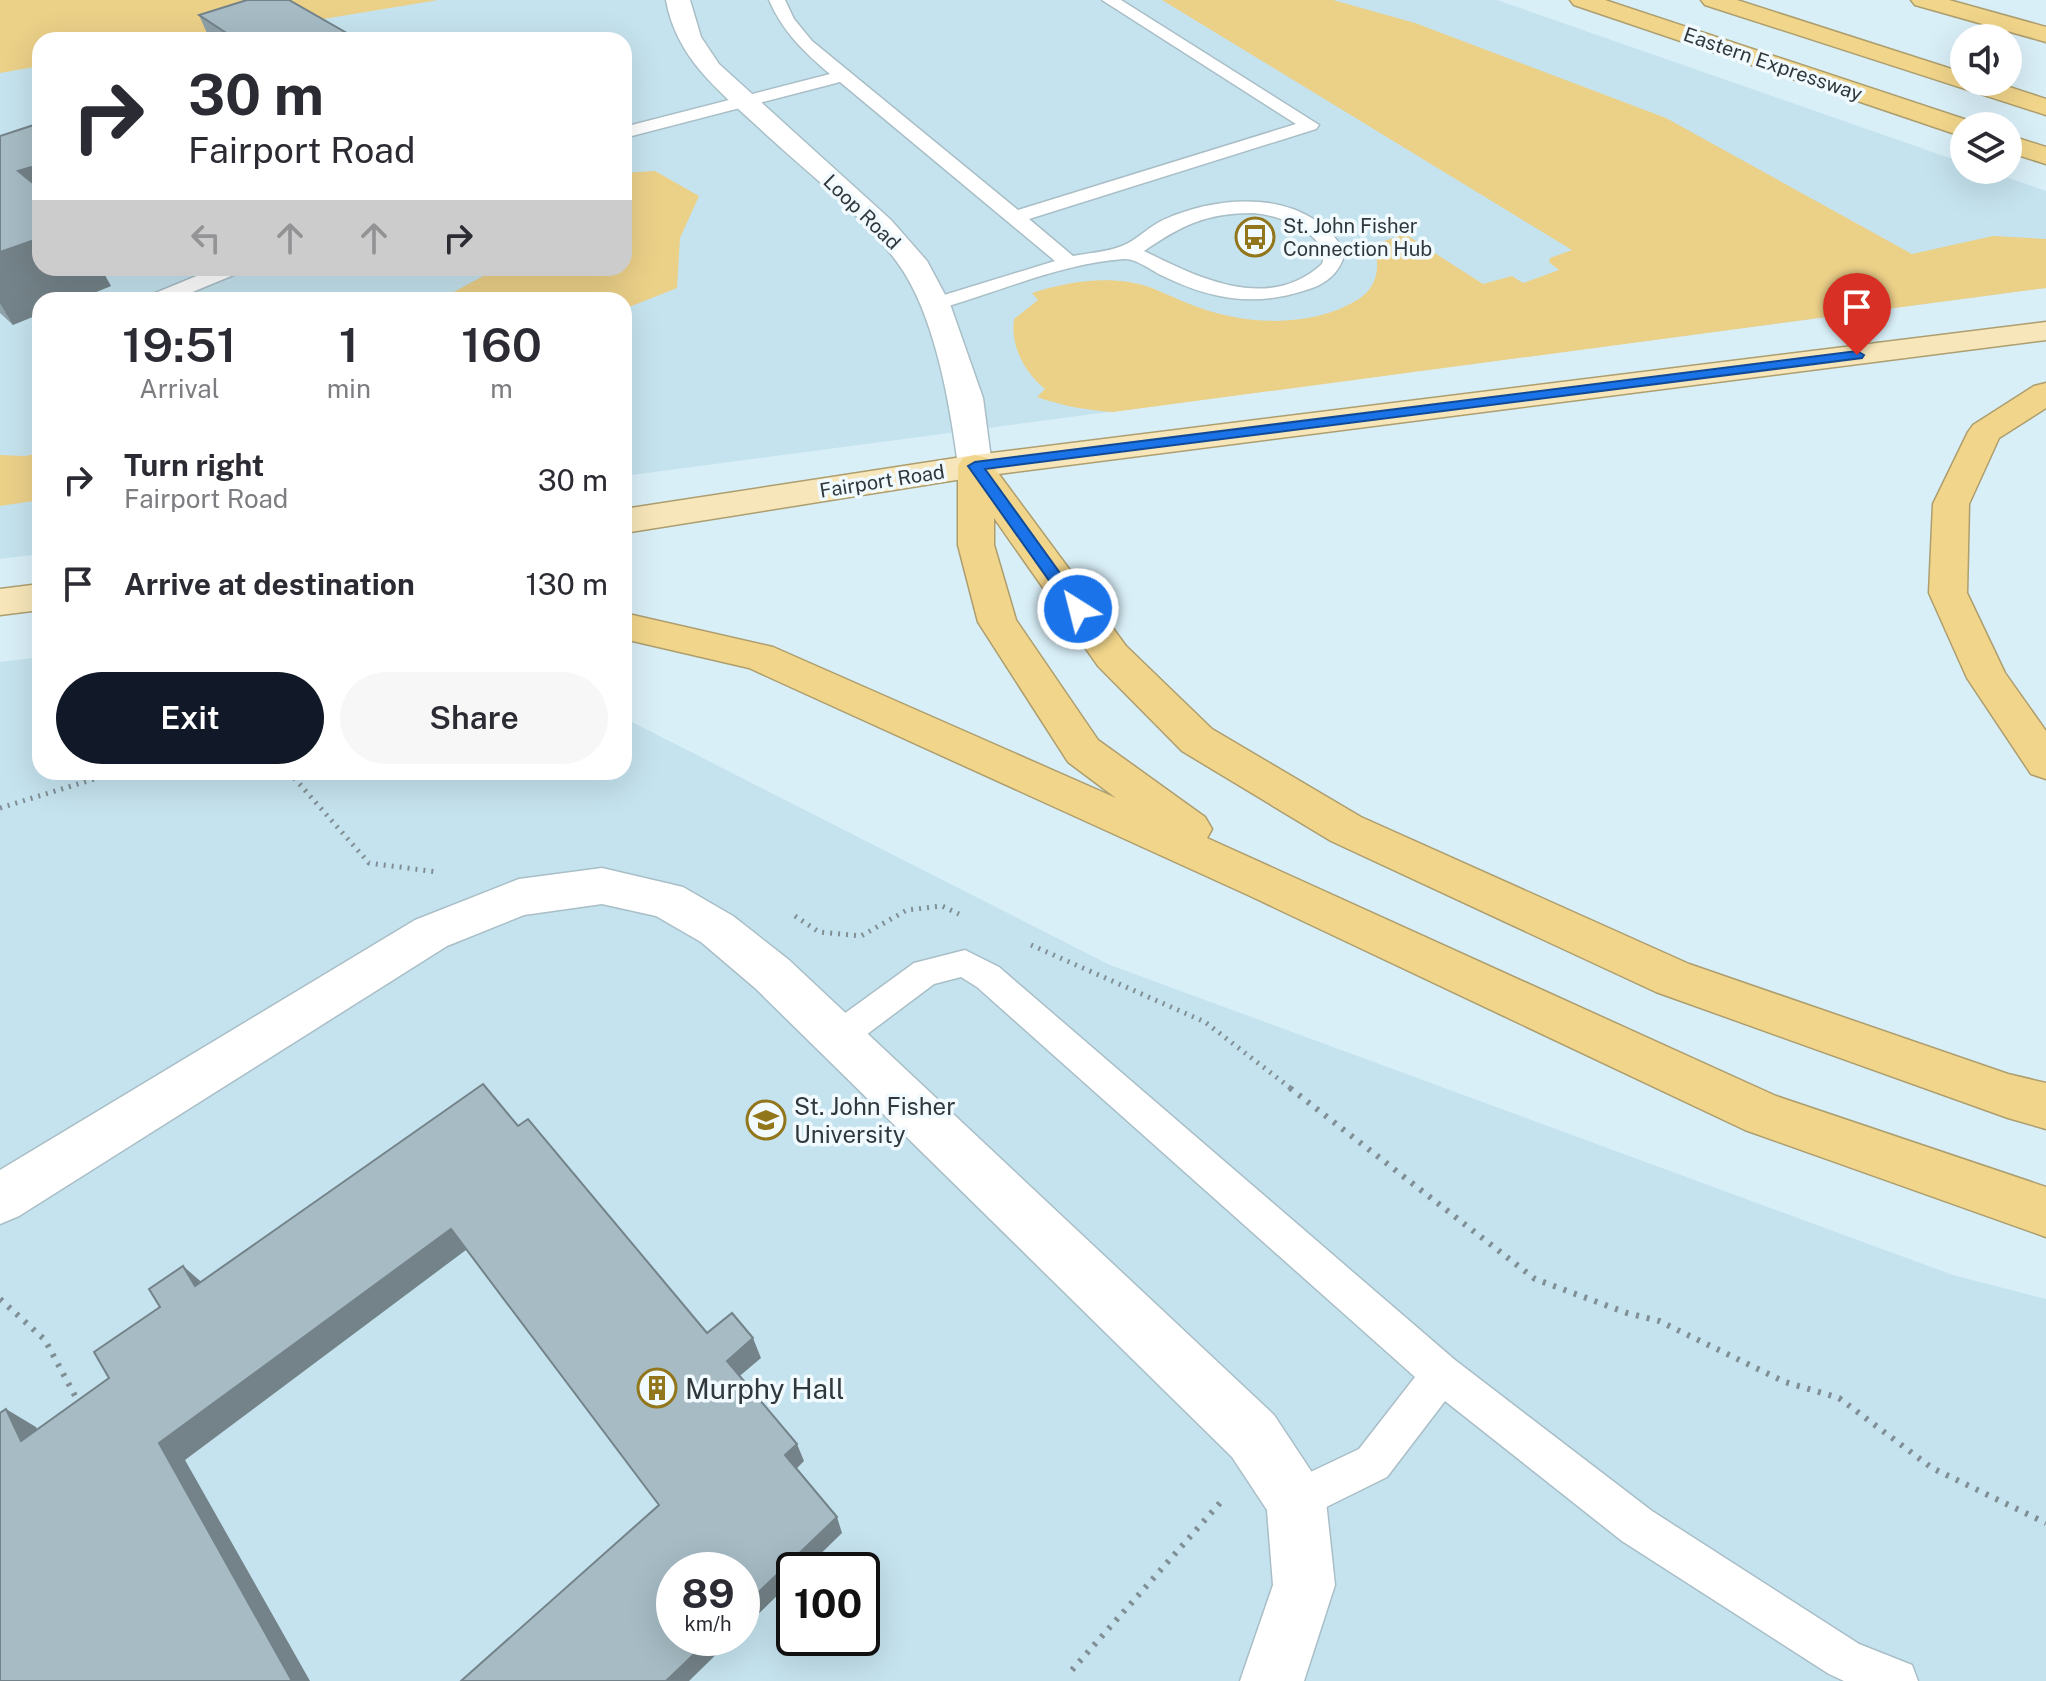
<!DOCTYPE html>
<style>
:root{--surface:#fff;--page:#f7f7f7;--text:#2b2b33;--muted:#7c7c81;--accent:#111827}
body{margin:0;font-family:"Public Sans",sans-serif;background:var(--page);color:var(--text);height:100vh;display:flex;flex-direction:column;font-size:30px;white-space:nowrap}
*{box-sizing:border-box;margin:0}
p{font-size:26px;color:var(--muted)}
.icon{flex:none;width:44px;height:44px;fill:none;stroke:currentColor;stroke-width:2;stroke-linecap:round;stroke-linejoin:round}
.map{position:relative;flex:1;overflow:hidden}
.sheet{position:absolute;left:32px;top:292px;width:600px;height:488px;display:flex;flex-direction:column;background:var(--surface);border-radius:24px;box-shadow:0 8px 32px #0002}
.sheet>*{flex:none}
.hud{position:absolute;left:32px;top:32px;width:600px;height:244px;border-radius:24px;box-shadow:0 8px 32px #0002;background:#fff;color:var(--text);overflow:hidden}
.controls{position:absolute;left:1950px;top:24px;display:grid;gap:16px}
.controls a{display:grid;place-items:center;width:72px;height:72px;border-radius:50%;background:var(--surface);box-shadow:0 8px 32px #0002;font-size:40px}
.speed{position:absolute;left:656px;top:1552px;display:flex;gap:16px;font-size:40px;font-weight:700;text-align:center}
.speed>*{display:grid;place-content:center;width:104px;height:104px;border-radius:50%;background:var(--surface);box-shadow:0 8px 32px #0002;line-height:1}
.speed small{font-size:20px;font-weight:400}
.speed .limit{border:4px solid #111;border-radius:12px;background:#fff;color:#111}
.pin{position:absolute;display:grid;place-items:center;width:68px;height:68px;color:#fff;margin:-82px -34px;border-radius:50% 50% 50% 0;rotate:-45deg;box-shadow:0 0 8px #0007}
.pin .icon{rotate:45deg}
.me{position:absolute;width:88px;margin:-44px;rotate:324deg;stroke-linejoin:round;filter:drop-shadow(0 0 6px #0008)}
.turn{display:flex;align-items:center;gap:28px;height:168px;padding:0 24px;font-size:36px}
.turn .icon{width:104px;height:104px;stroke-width:2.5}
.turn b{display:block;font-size:56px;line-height:68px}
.lanes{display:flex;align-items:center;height:76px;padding:0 24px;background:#0003;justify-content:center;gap:40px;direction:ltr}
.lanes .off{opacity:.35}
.eta{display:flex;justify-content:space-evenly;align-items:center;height:136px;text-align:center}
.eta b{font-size:48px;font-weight:600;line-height:56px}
.primary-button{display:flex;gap:16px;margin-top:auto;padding:16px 24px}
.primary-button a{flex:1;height:92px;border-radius:48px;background:var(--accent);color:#fff;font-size:32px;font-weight:600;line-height:92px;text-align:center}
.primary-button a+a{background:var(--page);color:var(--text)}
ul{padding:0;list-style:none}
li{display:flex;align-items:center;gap:24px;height:104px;padding:0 24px}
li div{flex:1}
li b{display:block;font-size:30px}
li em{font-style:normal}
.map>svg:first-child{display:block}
.built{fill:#c5e3ee;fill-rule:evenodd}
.green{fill:#ebd088}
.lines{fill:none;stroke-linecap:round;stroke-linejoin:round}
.service-casing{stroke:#a9bec7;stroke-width:3}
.minor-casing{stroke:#a9bec7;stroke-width:3}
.primary-casing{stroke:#ad9e6f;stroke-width:3}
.motorway-casing{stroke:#ad9e6f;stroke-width:3}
.path-far1{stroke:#808f95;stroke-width:5;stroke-dasharray:2 6;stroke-linecap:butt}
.path{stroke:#808f95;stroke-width:6;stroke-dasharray:3 8;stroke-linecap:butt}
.service{fill:#fff;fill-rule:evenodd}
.minor{fill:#fff;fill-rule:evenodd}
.primary{fill:#f7e6b9;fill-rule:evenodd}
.motorway{fill:#f1d58a;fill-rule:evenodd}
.wall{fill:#8fa1a9}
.shaded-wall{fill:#748389}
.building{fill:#a6bbc4;stroke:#748389;stroke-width:2}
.route{fill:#1a73e8;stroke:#114b97;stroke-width:2}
.labels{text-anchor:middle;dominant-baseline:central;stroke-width:7;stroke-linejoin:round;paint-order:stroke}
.far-street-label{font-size:20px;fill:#30383c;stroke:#f1fafe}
.far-poi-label{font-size:20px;fill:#30383c;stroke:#f1fafe;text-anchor:start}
.poi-label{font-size:24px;fill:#30383c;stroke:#f1fafe;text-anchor:start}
.near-poi-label{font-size:28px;fill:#30383c;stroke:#f1fafe;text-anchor:start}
</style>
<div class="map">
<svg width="2046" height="1681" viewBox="0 0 2046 1681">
<rect width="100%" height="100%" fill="#d9eff8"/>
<path class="built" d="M0,0H1497L1964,163V170H1986L2046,191V288L624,476V300H40V554L0,559ZM40,40H624V268H40Z
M40,657V772H624V718L1110,965L1953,1275L2046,1299V1681H0V662ZM674,1570H742V1638H674ZM794,1570H862V1638H794Z"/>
<path class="green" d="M0,0H438L197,40H40V66L0,73Z
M1162,0H1333L1415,23L1666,118L1912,254L1993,236L2046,239V288L1113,412C1086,410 1063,406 1037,397L1045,389C1025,373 1010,346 1014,319L1038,300L1032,293C1064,283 1096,277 1129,282C1150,285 1167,295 1187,303C1239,325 1309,330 1359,299C1378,286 1381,265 1373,245L1405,234L1483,284L1512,276L1523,283L1559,270L1549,262L1550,258L1572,250Z
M655,171L699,196L680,238L677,288L624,309V300H439L498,268H624V173Z
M40,453V500L0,506V455L25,456Z"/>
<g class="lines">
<g class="service-casing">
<path id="service" d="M769,0H785L794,19L812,41L1018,210L1296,124L1102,0H1121L1319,125L1316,129L1029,219L1073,256C1089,253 1107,252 1122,246C1137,240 1148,227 1163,220C1222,193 1308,189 1345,252C1340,274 1325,285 1303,291C1253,307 1210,299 1163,276C1152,271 1136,258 1124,259C1063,263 1001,291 942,308H928L924,304L928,300L1055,261L840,82L624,138V127L830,74C804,52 783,32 769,0ZM1254,213C1281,216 1310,227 1325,252L1322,264C1268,313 1199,278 1144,251C1182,225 1206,213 1254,213Z
M216,268H244L241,272L173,300H145L148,296Z
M965,950L999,967L1455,1360L1652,1511L1859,1644L1912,1665L1918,1681H1844L1829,1674L1622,1541L1445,1401L1387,1477L1296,1522L1281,1516L1275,1501L1281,1486L1359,1449L1415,1377L977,987L961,977L934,984L850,1047L838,1051L826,1047L821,1037L826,1027L914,963Z"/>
</g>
<g class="minor-casing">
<path id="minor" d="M666,0H690L701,37L719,64L891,220L927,261L950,304L983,398L992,466L987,474L975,477L963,474L958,466C950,405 935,313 897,262C859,211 804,170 757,126C717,89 676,57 666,0Z
M602,868L683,887L733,916L789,960L1274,1415L1317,1480L1326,1501L1335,1585L1304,1681H1240L1273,1585L1267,1510L1232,1457L755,988L701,942L656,916L602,904L524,915L447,946L19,1216L0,1224V1170L415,920L519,879Z"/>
</g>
<g class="primary-casing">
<path id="primary" d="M2046,322V340L975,477L624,533V509L975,455Z
M40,584V610L0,615V589Z"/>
</g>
<g class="motorway-casing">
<path id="motorway" d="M1570,0H1605L1973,122L1976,126H1964V136L1955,134L1574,5Z
M1701,0H1737L1964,73V82H1994L2046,99V115L1705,5Z
M1911,0H1949L2046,27V42L1915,5Z
M2008,135L2046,147V164L2008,152Z
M2046,383V408L1999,438L1969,504L1967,593L2005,673L2046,731V779L2031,774L1967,678L1929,593L1933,504L1968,432L1973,425L2034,386Z
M975,455L987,458L1126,646L1212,729L1361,817L1689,964L2008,1074L2046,1083V1129L2008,1118L1656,992L1331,841L1182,751L1098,666L994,518V545L1016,620L1098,740L1205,817L1212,829L1207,838L1776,1096L2046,1187V1237L1745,1130L1248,895L749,668L624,639V613L773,647L1116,798L1068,762L978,622L958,545V466L963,458Z"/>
</g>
<path class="path-far1" d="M289,772L369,863L437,872
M0,808L117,772
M795,916L819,932L861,936L907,910L942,906L959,914
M1031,945L1205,1022L1293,1090"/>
<path class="path" d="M1290,1088L1535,1279L1627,1313L1659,1321L1785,1382L1839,1398L1932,1468L2046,1523
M0,1299L45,1340L80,1405
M1072,1670L1220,1503"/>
<use href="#service" class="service"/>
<use href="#minor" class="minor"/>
<use href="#primary" class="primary"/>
<use href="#motorway" class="motorway"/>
</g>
<path class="wall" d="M199,15L359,40H210Z
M40,123V268L111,286L76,300H40L13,325L0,313V136Z"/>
<path class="shaded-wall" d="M31,167L40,184V212L18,171Z
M40,238V268H101L111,286L76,300H40V314L13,325L0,303V252Z
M451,1229L466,1250L185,1460L310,1681H292L159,1443Z
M183,1266L206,1286H195Z
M753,1338L761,1358L735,1380L727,1361Z
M6,1409L36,1427L51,1458L21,1441Z
M797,1444L804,1461L793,1472L785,1455Z
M837,1517L842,1533L804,1570H794V1579L742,1630V1608Z
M711,1638H733L689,1681H666Z"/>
<path class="building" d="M247,0H289L359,40H237L199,15Z
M40,123V170L36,171L31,167L18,171L40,189V238L0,252V136Z
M483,1084L518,1126L528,1119L707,1333L732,1313L753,1338L727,1361L797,1444L785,1455L837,1517L742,1608V1570H674V1638H711L666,1681H461L659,1505L451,1229L159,1443L292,1681H0V1413L6,1409L21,1441L109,1378L94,1352L160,1307L149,1289L183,1266L195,1286Z"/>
<path class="route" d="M1857,351L1864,355L1862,358L985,469L1083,605L1086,609L1078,614L1072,613L968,466L975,462Z"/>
<defs>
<g id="bus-ring" transform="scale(2)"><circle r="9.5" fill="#f1fafe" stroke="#92761c" stroke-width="1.5"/><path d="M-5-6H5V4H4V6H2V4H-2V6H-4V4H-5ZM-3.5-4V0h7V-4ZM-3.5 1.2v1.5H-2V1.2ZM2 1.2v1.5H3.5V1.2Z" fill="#92761c"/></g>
<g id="university-ring" transform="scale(2)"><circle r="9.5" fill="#f1fafe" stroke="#92761c" stroke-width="1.5"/><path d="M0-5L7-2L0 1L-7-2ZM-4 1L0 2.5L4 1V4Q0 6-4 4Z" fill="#92761c"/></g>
<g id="building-ring" transform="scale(2)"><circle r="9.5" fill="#f1fafe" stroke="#92761c" stroke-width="1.5"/><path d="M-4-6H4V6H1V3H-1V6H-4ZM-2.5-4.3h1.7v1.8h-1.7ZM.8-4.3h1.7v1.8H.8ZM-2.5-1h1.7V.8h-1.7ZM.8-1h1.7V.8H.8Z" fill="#92761c"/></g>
</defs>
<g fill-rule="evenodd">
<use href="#bus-ring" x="1255" y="237"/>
<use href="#university-ring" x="766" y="1120"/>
<use href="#building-ring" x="657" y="1388"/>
</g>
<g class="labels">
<g class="far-street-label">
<text transform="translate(1773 64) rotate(19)">Eastern Expressway</text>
<text transform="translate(862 212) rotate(44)">Loop Road</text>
<text transform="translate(882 481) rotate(-9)">Fairport Road</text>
</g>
<g class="far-poi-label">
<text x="1283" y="226">St. John Fisher<tspan x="1283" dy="23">Connection Hub</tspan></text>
</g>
<g class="poi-label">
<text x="794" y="1106">St. John Fisher<tspan x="794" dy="28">University</tspan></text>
</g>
<g class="near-poi-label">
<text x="685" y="1388">Murphy Hall</text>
</g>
</g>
</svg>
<div class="controls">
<a><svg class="icon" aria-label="sound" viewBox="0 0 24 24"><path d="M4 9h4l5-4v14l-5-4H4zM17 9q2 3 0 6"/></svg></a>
<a><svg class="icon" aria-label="layers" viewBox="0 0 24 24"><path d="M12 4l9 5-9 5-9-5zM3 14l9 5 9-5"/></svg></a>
</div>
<div class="speed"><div>89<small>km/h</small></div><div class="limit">100</div></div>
<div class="pin" style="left:1857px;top:355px;background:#d93025"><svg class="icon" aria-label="arrive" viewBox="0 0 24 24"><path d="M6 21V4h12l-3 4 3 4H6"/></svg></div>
<svg class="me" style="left:1078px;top:609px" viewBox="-20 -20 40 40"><circle r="17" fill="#1a73e8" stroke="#fff" stroke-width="3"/><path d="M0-11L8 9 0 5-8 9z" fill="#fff"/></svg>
<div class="hud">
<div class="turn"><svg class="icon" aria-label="right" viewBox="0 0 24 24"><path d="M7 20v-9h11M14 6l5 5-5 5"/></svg><div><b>30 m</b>Fairport Road</div></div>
<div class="lanes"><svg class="icon off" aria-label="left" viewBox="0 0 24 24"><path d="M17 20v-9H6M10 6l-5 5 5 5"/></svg><svg class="icon off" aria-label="ahead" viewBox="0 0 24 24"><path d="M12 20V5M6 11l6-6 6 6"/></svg><svg class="icon off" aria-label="ahead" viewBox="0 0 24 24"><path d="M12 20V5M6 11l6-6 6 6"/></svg><svg class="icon" aria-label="right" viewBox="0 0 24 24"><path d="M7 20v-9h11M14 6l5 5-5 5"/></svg></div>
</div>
<section class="sheet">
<div class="eta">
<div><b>19:51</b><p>Arrival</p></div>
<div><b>1</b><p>min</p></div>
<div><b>160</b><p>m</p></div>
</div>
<ul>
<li><svg class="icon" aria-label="right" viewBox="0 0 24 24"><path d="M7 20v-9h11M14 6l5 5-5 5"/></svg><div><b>Turn right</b><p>Fairport Road</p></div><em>30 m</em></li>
<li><svg class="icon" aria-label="arrive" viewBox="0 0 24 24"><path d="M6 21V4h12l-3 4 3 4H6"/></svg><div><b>Arrive at destination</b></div><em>130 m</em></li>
</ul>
<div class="primary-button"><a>Exit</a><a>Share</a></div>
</section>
</div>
